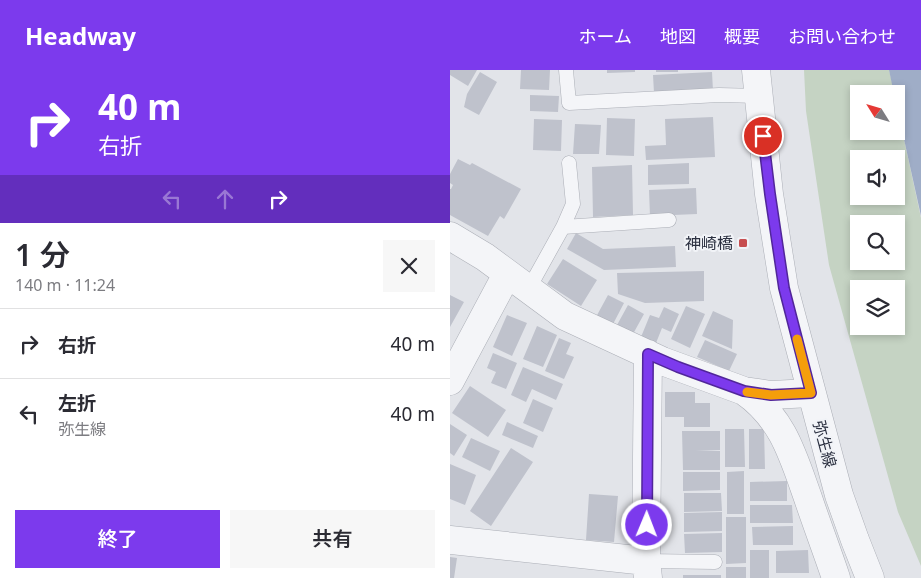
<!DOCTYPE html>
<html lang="ja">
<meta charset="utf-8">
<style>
:root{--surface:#fff;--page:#f7f7f7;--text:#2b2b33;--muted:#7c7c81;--line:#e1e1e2;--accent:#7c3aed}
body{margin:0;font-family:"Noto Sans","Noto Sans JP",sans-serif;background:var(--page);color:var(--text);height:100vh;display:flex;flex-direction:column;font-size:19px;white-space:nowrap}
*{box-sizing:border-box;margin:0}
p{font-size:16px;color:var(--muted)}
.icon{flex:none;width:28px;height:28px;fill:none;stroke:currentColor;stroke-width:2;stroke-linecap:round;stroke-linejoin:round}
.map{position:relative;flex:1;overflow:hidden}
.details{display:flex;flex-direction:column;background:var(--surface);width:450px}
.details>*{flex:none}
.banner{background:#7c3aed;color:#fff;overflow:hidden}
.needle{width:32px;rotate:307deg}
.tools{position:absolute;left:400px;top:15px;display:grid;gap:10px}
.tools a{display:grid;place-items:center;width:55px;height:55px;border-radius:0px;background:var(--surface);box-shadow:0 2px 8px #0003;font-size:25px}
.pin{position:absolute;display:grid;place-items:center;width:42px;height:42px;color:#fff;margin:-21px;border:2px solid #fff;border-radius:50%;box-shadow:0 1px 5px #0007}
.me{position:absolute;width:55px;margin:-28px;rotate:1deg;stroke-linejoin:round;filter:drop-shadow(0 0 4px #0008)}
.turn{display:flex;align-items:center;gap:18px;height:105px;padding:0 15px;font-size:22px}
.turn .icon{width:65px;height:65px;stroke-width:2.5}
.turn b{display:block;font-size:35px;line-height:42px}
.lanes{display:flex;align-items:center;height:48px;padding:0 15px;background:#0003;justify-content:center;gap:25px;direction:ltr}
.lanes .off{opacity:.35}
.round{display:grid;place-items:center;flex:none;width:52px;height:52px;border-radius:0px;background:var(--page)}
.summary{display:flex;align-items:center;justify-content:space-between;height:85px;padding:0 15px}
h1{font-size:30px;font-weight:600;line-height:38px}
.action{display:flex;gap:10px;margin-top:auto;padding:10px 15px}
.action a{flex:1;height:58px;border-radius:0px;background:var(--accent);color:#fff;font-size:20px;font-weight:600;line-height:58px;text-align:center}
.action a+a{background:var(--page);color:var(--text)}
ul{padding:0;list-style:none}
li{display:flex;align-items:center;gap:15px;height:70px;padding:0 15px;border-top:1px solid var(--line)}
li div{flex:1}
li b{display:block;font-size:19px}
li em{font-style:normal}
header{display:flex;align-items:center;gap:30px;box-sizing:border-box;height:70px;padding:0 25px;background:var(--accent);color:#fff}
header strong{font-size:24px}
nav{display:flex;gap:28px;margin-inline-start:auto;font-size:18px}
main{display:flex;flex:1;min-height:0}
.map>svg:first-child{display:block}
.green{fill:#c5d3c3;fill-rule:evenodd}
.water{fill:#9fadc7}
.building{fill:#bfc2cc}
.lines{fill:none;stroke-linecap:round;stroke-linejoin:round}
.service-casing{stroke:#abaeb6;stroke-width:15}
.minor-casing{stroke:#abaeb6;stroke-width:29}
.tertiary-casing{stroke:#abaeb6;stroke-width:29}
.service{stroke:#f4f5f8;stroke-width:14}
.minor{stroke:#f4f5f8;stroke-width:28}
.tertiary{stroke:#f4f5f8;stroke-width:28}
.route-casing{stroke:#51269a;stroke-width:12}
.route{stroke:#7c3aed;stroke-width:9}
.slow{stroke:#f59e0b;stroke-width:9}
.poi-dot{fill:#c74e50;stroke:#f1f3f7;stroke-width:2}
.labels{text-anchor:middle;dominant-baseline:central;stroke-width:4;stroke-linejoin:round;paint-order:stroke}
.poi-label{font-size:16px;fill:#2b3040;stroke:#f1f3f7;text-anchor:end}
.street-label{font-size:16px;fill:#2b3040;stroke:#f1f3f7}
</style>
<header>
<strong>Headway</strong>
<nav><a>ホーム</a><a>地図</a><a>概要</a><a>お問い合わせ</a></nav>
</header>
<main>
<section class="details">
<div class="banner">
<div class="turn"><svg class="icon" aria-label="right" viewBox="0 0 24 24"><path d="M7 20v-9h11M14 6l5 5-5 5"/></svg><div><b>40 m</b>右折</div></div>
<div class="lanes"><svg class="icon off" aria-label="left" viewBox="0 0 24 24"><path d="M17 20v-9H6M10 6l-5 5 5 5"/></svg><svg class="icon off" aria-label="ahead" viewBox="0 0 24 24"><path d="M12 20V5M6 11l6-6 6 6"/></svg><svg class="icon" aria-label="right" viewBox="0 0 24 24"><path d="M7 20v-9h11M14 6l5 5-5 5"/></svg></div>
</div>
<div class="summary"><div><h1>1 分</h1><p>140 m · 11:24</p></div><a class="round"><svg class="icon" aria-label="close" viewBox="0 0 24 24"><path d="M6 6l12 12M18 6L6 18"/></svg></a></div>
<ul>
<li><svg class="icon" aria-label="right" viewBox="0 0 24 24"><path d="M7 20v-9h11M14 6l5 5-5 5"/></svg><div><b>右折</b></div><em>40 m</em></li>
<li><svg class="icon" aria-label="left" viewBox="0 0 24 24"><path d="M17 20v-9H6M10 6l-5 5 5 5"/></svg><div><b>左折</b><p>弥生線</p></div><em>40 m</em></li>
</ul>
<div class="action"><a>終了</a><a>共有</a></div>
</section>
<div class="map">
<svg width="471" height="508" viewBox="0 0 471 508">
<rect width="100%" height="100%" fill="#e2e4e9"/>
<path class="green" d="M354,0H439L445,24H409V61H446V32L471,148V496L448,442L379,195L356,41ZM409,89H446V126H409ZM409,154H446V191H409ZM409,219H446V256H409Z"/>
<path class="water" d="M439,0H471V146L446,33V24H444Z"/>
<path class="building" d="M0,0H27L18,16L0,5Z
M71,0H100L99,20L70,19Z
M157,0H185V2L157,3Z
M206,0H228V2H206Z
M30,2L47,12L29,45L14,37L17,24Z
M262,2L263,21L204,23L203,5Z
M80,25L109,26L108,42L80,41Z
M263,47L265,87L196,90L195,76L216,75L215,49Z
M157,48L185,49L184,86L156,85Z
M84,49L112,50L111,81L83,80Z
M125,54L151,55L149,84H123Z
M8,89L20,95L22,93L71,119L54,149L50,146L38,166L0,145V119H1L3,115L0,113V104Z
M239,93V114L198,115V95Z
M182,95L183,145L143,147L142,97Z
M246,118L247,144L200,146L199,120Z
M126,163L153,179L225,176L226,197L154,200L117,179Z
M113,189L147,210L131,236L97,214Z
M254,201V231L195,233L168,224L167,203Z
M0,225L14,232L0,257Z
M158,225L174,233L162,256L146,247Z
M178,235L194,244L183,264L167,255Z
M236,236L255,244L240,278L221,269Z
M214,237L229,244L221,262L212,258L206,273L191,267L200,245L209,248Z
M263,241L283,250L282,279L252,266Z
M57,245L77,253L62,286L43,277Z
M87,256L107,265L93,297L73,289Z
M109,268L121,273L116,284L124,287L114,309L95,301Z
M255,270L287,284L279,301L247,287Z
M43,283L67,293L56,319L41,313L46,302L37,298Z
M73,297L113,314L106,330L82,319L76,332L61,325Z
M20,316L56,340L38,367L2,343Z
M215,322H245V333H260V357H234V347H215Z
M83,329L103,338L93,362L73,353Z
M57,352L88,366L83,378L52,365Z
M0,354L17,365L4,386L0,383Z
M275,359H294L295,397H275Z
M299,359H314L315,399H299Z
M232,361H270V380H246L270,381V400H233Z
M21,368L50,381L40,401L12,387Z
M61,378L83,392L41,456L20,441Z
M0,394L26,405L15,435L0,429Z
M294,401V444H277V402Z
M233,402H270V420L233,421Z
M337,411V431H300V412Z
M234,423H271L272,441L234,442Z
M139,424L168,426L164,472L136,470Z
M300,435H342L343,453H300Z
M272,442V461L234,462V443Z
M276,447H296V493L276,494Z
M343,456V475H303L302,457Z
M272,463V482L235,483L234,464Z
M300,480H319V508H300Z
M358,480L359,503H326V481Z
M0,487L7,488L4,508H0Z
M276,497H296V508H276Z
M233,505H271V508H233Z"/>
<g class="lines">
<g class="service-casing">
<path id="service" d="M116,0L119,33L269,25L309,26
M113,157L219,150
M78,220L113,157L123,134L119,93
M196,491L265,492"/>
</g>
<g class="minor-casing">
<path id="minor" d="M0,166L35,187L115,246L212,291L294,321L321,325L361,323
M0,311L57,204
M294,321C333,348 343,386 358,428C367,455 377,481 386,508
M0,470L196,491
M198,508L196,491L198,284"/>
</g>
<g class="tertiary-casing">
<path id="tertiary" d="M306,0L319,124L334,218L389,425L405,470L420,508"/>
</g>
<use href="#service" class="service"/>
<use href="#minor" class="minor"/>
<use href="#tertiary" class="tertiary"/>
</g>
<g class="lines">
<g class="route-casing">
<path id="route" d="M197,455L198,284L228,297L294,321L321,325L361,323L334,218L320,124L313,66"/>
</g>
<use href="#route" class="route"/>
<path class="slow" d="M297,322L321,325L361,323L347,269"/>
</g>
<rect class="poi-dot" x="288" y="168" width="10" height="10" rx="2.5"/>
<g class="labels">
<g class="poi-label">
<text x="283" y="173">神崎橋</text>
</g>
<g class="street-label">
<text transform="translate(375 374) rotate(75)">弥生線</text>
</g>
</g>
</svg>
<div class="tools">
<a><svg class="needle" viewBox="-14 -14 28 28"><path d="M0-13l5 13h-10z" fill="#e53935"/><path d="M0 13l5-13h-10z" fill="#7c7c81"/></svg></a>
<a><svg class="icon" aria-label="sound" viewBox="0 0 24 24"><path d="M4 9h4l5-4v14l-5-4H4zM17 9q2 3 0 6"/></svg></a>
<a><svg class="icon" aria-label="search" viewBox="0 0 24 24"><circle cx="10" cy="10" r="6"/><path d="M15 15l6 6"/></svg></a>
<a><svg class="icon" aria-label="layers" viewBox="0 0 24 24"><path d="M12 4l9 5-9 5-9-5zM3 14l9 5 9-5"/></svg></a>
</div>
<div class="pin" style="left:313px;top:66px;background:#d93025"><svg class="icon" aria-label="arrive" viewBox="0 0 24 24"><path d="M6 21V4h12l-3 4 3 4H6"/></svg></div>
<svg class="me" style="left:197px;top:455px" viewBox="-20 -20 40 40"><circle r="17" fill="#7c3aed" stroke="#fff" stroke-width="3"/><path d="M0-11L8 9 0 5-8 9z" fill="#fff"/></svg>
</div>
</main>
